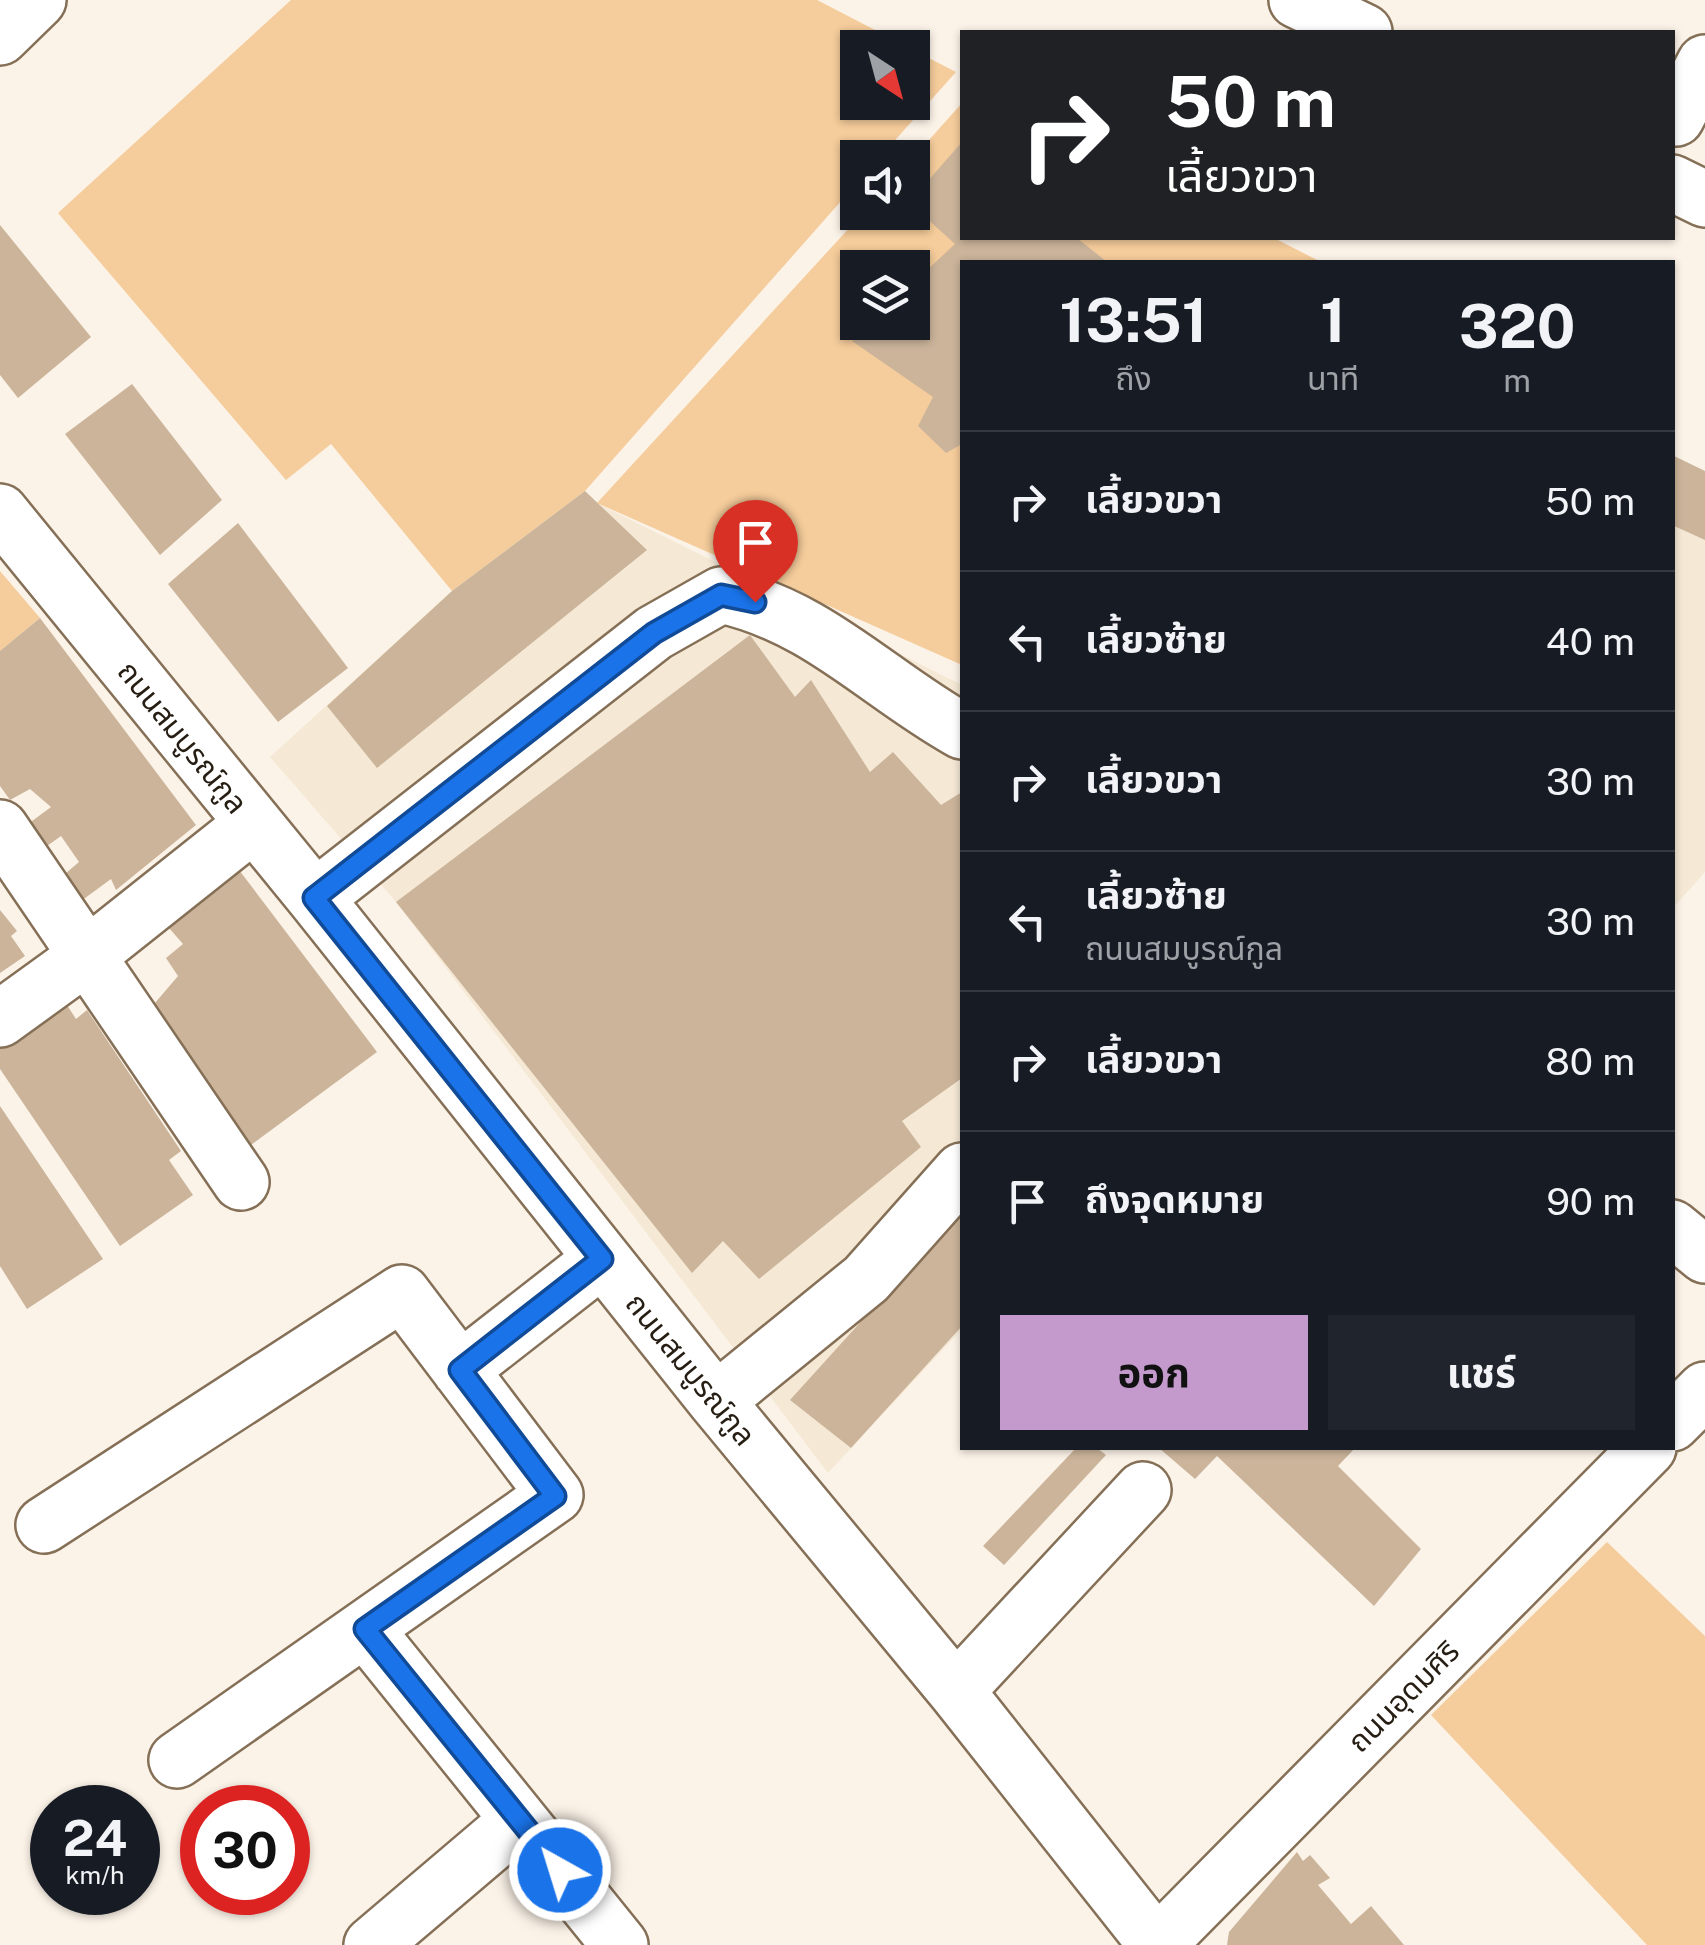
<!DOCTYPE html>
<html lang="th">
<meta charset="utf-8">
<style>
:root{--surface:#171b24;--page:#20242c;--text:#f1f3f6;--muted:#9ea1a6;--line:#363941;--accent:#c39acb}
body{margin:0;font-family:"Public Sans","Noto Sans Thai",sans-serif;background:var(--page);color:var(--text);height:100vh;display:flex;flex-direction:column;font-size:38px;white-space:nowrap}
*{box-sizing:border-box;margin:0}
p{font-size:32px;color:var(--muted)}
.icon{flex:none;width:55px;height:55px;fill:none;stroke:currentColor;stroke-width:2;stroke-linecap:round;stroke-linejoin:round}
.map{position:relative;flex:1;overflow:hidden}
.panel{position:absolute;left:960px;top:260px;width:715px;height:1190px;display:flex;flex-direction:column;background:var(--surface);border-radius:0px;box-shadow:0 2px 8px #0004}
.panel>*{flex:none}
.guide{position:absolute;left:960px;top:30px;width:715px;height:210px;border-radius:0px;box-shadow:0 2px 8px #0004;background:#202124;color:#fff;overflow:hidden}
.needle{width:65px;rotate:144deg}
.buttons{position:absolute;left:840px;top:30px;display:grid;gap:20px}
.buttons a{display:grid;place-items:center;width:90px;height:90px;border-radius:0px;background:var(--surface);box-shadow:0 2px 8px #0004;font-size:50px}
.speed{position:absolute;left:30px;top:1785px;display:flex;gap:20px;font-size:50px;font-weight:700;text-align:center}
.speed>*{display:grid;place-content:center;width:130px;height:130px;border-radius:50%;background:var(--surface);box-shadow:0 2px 8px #0004;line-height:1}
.speed small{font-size:25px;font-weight:400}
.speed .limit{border:15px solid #d22;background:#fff;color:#111}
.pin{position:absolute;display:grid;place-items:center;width:85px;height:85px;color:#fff;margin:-102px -42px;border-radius:50% 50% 50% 0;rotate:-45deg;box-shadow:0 0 10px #0007}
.pin .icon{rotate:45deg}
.me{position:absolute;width:110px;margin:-55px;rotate:321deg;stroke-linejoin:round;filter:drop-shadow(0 0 8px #0008)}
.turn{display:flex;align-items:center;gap:35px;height:210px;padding:0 40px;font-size:45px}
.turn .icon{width:130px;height:130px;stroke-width:2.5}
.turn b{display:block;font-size:70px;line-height:85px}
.eta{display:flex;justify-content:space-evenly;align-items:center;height:170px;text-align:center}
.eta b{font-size:60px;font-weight:700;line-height:70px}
.cta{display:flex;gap:20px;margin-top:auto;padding:20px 40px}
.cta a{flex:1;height:115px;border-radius:0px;background:var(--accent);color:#111;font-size:40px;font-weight:700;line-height:115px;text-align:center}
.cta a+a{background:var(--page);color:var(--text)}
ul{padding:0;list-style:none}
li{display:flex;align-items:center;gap:30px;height:140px;padding:0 40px;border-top:2px solid var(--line)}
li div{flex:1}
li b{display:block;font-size:38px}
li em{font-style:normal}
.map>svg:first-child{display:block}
.commercial{fill:#f5e9d5}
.green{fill:#f5cc9b;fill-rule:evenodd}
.building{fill:#cbb49a}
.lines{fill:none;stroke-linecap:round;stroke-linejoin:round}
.minor-casing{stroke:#857057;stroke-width:60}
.minor{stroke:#fff;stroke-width:55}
.route-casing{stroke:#114b97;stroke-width:25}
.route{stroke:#1a73e8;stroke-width:18}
.labels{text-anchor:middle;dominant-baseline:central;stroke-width:10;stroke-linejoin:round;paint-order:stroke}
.street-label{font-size:30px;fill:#261d13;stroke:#fff}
</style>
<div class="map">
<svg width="1705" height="1945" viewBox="0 0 1705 1945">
<rect width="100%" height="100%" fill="#fcf3e8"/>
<path class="commercial" d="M1672,467L1705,481V872L1673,908Z
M585,491L597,503L962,685V1329L828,1473L396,902L270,757L452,591Z"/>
<path class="green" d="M291,0H817L908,47L858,48V102H912L913,50L956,72L880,157L858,158L857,183L585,491L452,591L331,444L286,480L58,213Z
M962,103V238H1274L1321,262H962V665L597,503L863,213L912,212L913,158ZM858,268H912V322H858Z
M0,571L40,618L0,651Z
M1607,1542L1705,1636V1945H1647L1431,1715Z"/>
<path class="building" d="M962,142V238H1077L1107,262H962V444L946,453L918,426L933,397L852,341L872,322H912V284L955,244L912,205V199Z
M0,225L91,337L18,398L0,375Z
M132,384L222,500L160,555L65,434Z
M1672,455L1705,471V540L1672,525Z
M585,491L647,550L377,768L327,706L452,591Z
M238,523L348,668L278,722L168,584Z
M40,618L196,825L116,890L111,879L77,904L59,879L79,862L61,836L40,851L24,827L51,807L30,789L10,800L0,786V651Z
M750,635L795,697L811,680L870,772L893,752L941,805L962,792V1078L902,1121L921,1147L759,1279L723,1241L692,1273L396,902Z
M233,862L377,1052L244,1150L149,1010L178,976L166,958L183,944L162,920Z
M0,910L17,931L11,936L25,956L0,973Z
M63,999L76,1019L87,1010L181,1151L169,1160L193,1195L120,1246L0,1069V1044Z
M0,1106L103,1259L27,1309L0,1266Z
M962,1210V1326L851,1448L790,1400Z
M1076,1448H1097L1106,1455L1004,1565L983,1546Z
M1159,1448H1355L1338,1466L1421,1549L1374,1606L1217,1456L1195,1479Z
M1297,1852L1303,1861L1310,1855L1330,1878L1318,1885L1351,1924L1371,1906L1404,1945H1227L1229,1932Z"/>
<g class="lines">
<g class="minor-casing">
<path id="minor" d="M1297,0L1364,32
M0,37L38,0
M1676,118L1705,63
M1672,183L1705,199
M0,512L315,898L716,1401L956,1691L1157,1945
M0,828L241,1182
M315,898L654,633L721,595C818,616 879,685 962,731
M0,1019L87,956L253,824
M1672,1228L1705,1255
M460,1370L602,1259
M716,1401L866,1279L962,1171
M1672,1423L1705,1390
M44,1525L402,1293L555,1495L177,1760
M365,1629L620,1945
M956,1691L1143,1490
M372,1945L519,1820
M1157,1945L1648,1448"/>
</g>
<use href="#minor" class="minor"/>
</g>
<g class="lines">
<g class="route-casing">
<path id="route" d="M560,1870L365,1629L555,1496L460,1370L602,1259L314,898L654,633L721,595L755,602"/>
</g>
<use href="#route" class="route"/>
</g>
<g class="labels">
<g class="street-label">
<text transform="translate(183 737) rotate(51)">ถนนสมบูรณ์กูล</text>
<text transform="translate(691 1369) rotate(51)">ถนนสมบูรณ์กูล</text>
<text transform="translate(1403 1696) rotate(-45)">ถนนอุดมศิริ</text>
</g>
</g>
</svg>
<div class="buttons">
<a><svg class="needle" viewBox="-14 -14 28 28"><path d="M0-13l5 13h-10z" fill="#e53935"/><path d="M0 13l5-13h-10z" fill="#9ea1a6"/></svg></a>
<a><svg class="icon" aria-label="sound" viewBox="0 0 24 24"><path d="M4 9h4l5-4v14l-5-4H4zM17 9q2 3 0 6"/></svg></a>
<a><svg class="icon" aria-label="layers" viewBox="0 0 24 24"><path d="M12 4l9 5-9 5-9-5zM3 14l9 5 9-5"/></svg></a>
</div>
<div class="speed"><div>24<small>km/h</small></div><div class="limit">30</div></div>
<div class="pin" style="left:755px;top:602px;background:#d93025"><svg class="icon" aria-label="arrive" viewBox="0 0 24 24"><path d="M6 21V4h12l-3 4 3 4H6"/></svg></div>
<svg class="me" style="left:560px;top:1870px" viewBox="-20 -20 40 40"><circle r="17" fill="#1a73e8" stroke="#fff" stroke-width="3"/><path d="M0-11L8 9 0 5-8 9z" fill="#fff"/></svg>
<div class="guide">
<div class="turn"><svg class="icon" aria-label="right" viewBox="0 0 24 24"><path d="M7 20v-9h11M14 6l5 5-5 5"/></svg><div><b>50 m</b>เลี้ยวขวา</div></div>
</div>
<section class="panel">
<div class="eta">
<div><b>13:51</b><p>ถึง</p></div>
<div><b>1</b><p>นาที</p></div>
<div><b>320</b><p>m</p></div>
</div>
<ul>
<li><svg class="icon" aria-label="right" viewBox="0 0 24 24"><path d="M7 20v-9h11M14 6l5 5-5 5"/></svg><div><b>เลี้ยวขวา</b></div><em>50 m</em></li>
<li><svg class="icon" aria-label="left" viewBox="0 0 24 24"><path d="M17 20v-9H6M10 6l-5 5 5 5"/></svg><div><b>เลี้ยวซ้าย</b></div><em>40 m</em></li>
<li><svg class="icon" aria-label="right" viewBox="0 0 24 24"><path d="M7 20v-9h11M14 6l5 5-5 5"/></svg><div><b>เลี้ยวขวา</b></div><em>30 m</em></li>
<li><svg class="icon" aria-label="left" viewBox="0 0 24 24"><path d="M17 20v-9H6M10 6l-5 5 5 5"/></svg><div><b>เลี้ยวซ้าย</b><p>ถนนสมบูรณ์กูล</p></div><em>30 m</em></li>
<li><svg class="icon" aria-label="right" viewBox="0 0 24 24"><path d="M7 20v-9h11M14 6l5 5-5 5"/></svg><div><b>เลี้ยวขวา</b></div><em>80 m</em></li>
<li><svg class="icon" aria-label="arrive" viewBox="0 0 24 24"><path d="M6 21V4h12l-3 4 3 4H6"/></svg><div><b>ถึงจุดหมาย</b></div><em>90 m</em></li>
</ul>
<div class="cta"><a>ออก</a><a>แชร์</a></div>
</section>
</div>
